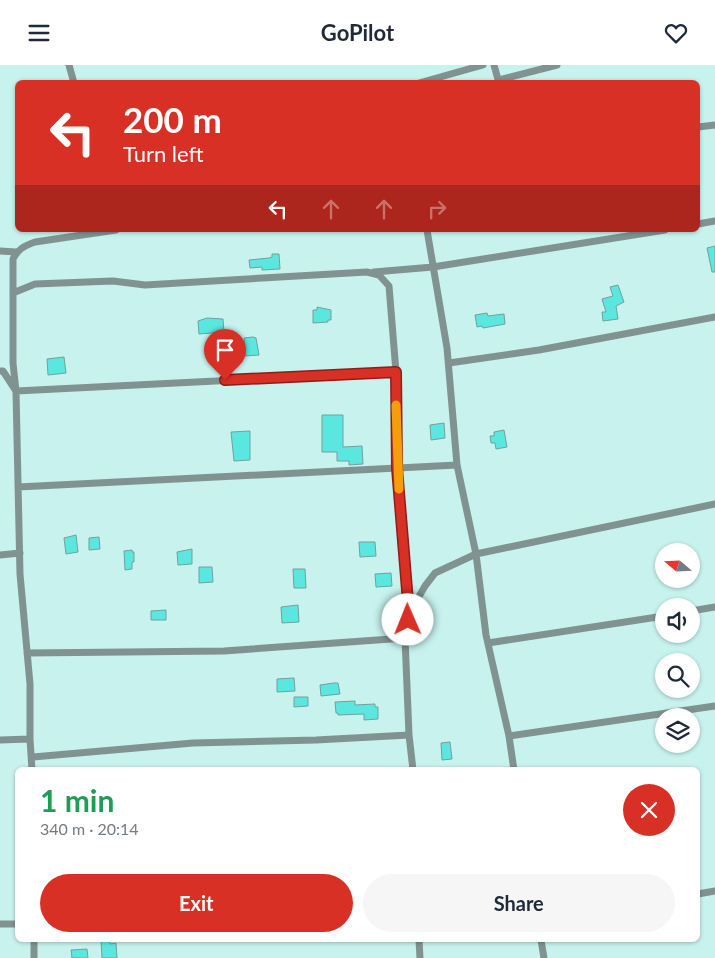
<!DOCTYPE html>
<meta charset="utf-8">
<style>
:root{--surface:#fff;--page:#f6f6f7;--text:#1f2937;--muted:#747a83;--accent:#d93025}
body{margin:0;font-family:Lato,sans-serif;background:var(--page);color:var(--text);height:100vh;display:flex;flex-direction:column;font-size:19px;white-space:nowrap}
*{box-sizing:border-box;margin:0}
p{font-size:16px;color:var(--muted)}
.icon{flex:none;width:28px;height:28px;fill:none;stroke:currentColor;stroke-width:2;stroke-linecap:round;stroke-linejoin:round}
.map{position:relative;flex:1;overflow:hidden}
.drawer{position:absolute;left:15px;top:702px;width:685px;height:175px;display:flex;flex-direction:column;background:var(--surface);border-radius:8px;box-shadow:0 1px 4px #0004}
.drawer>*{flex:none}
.hud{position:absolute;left:15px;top:15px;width:685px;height:152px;border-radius:8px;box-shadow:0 1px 4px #0004;background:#d93025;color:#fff;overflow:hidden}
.needle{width:32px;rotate:289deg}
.controls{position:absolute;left:655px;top:478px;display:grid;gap:10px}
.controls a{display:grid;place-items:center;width:45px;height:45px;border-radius:50%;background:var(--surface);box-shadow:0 1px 4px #0004;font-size:25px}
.pin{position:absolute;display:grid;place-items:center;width:42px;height:42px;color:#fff;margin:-51px -21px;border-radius:50% 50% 50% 0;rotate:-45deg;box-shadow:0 0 5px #0007}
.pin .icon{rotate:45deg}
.me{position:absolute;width:55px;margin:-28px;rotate:359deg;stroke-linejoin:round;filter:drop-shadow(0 0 4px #0008)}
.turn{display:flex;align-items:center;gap:18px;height:105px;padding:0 25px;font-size:22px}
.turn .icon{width:65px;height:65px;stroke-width:2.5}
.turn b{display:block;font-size:35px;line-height:42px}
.lanes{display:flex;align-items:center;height:48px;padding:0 25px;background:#0003;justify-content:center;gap:25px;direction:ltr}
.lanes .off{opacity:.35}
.round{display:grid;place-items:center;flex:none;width:52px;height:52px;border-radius:26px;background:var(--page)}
.overview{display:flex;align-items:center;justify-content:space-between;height:85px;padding:0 25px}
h1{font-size:30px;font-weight:700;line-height:38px;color:#1e9e55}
.action{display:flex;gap:10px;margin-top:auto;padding:10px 25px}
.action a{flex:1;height:58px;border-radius:30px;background:var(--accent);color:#fff;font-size:20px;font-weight:700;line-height:58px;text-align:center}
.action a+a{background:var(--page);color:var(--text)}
header{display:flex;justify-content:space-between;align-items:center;height:65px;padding:0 25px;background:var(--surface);font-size:22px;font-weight:700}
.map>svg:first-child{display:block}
.building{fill:#5ae7df;stroke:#769f9c}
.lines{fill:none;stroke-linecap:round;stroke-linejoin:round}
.minor{stroke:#819391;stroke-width:7}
.route-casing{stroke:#8d1f18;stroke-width:12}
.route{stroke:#d93025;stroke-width:9}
.slow{stroke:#f59e0b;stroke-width:9}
</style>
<header><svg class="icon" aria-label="menu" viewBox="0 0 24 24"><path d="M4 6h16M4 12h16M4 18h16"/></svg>GoPilot<svg class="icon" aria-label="heart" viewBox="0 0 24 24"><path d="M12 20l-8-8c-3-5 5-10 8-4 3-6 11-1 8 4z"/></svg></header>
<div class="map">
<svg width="715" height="893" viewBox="0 0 715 893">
<rect width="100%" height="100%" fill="#c7f2ee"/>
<path class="building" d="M715,181V207H712L707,183Z
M272,189H279L280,204L262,205V202L250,203L249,195L269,193L272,192Z
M618,220L624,237L616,241L618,254L603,256L602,247H606L602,234L613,231L610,222Z
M317,242L331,245V255H328V257L313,258V245H317Z
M487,248L488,251L504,249L505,259L483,263L482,261L477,262L475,250Z
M207,253L223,254L224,267L199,269L198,256Z
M253,272L256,273L259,290L245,291L244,273Z
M64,292L66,308L48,310L47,294Z
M322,350H343V382L362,381L363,399L349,400V396H337V387H322Z
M444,358L445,373L431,375L430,360Z
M504,365L507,382L496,384L495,378H491L490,371H494V367Z
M250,366V395L234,396L231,367Z
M76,470L78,487L66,489L64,473Z
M99,472L100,484L89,485V473Z
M359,477H375L376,491L360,492Z
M192,484V499L178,500L177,487Z
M132,485V487H134V497H132V504L125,505L124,486Z
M199,502H212L213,517L199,518Z
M293,504H305L306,523H294Z
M391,508L392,521L376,522L375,509Z
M298,540L299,557L282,558L281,542Z
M166,545V555H151V546Z
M294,613L295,626L277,627V614Z
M334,618H338L340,629L321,631L320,620Z
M294,632H308V641L294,642Z
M355,636V640L375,639V642H378V654L364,655V649L338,650V648H336L335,637Z
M450,677L452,694L442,695L441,678Z
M101,875H110V879L116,878L117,893H102Z
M87,884L88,893H72L71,885Z"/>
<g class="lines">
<path class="minor" d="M69,0L74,18
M494,0L499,18
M499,15L557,0
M419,18L483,0
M698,62L715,60
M698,159L715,156
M427,165L447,283L457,400L476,489L486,570L509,671L514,705
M0,186L16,187
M374,207L433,202L665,165
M13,228L35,219L113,216L145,220L367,207L379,210L389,221L396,307L397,403L409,548
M449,298L539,285L715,252
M0,306H3L16,326L396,307
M18,422L457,400
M0,490L20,488
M691,546L715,542
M488,578L664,551
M27,588L224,586L405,573
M409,670L413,705
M509,671L715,641
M0,675L30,674
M33,692L193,678L316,675L409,670L405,573L409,549L425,521L435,508L476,489L715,439
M32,705L30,674V619L20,509L16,326L13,298V194C18,184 24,181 35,177L116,165
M698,829L715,826
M0,859H18
M419,875L420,893
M541,875L544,893
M34,893V875"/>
</g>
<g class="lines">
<g class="route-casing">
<path id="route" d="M225,315L396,307L397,403L409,549L408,555"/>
</g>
<use href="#route" class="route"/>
<path class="slow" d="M396,340L399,424"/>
</g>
</svg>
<div class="controls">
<a><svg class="needle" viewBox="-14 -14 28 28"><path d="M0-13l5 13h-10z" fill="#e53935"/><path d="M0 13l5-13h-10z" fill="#747a83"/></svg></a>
<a><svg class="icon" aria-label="sound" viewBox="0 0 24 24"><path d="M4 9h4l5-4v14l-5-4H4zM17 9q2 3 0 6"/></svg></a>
<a><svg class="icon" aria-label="search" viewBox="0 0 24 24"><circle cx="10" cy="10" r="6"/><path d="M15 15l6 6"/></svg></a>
<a><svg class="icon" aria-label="layers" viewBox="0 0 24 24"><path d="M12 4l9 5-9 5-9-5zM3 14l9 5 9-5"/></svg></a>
</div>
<div class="pin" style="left:225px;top:315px;background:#d93025"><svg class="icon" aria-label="arrive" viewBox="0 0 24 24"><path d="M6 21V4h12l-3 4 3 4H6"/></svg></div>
<svg class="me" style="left:408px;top:555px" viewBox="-20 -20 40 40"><circle r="19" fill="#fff"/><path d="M0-13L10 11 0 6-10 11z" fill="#d93025"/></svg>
<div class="hud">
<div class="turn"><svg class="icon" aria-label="left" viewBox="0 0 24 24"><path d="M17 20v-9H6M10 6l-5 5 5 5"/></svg><div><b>200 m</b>Turn left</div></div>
<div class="lanes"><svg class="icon" aria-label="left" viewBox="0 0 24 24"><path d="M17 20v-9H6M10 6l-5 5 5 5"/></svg><svg class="icon off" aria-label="ahead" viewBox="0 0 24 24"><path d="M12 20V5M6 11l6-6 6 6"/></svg><svg class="icon off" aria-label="ahead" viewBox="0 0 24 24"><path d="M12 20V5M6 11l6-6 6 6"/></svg><svg class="icon off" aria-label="right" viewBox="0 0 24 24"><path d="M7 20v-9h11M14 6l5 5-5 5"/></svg></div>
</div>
<section class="drawer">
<div class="overview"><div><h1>1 min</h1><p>340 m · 20:14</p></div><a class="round" style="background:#d93025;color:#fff"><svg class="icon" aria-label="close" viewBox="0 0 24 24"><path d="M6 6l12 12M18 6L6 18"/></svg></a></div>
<div class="action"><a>Exit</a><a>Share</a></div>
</section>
</div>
